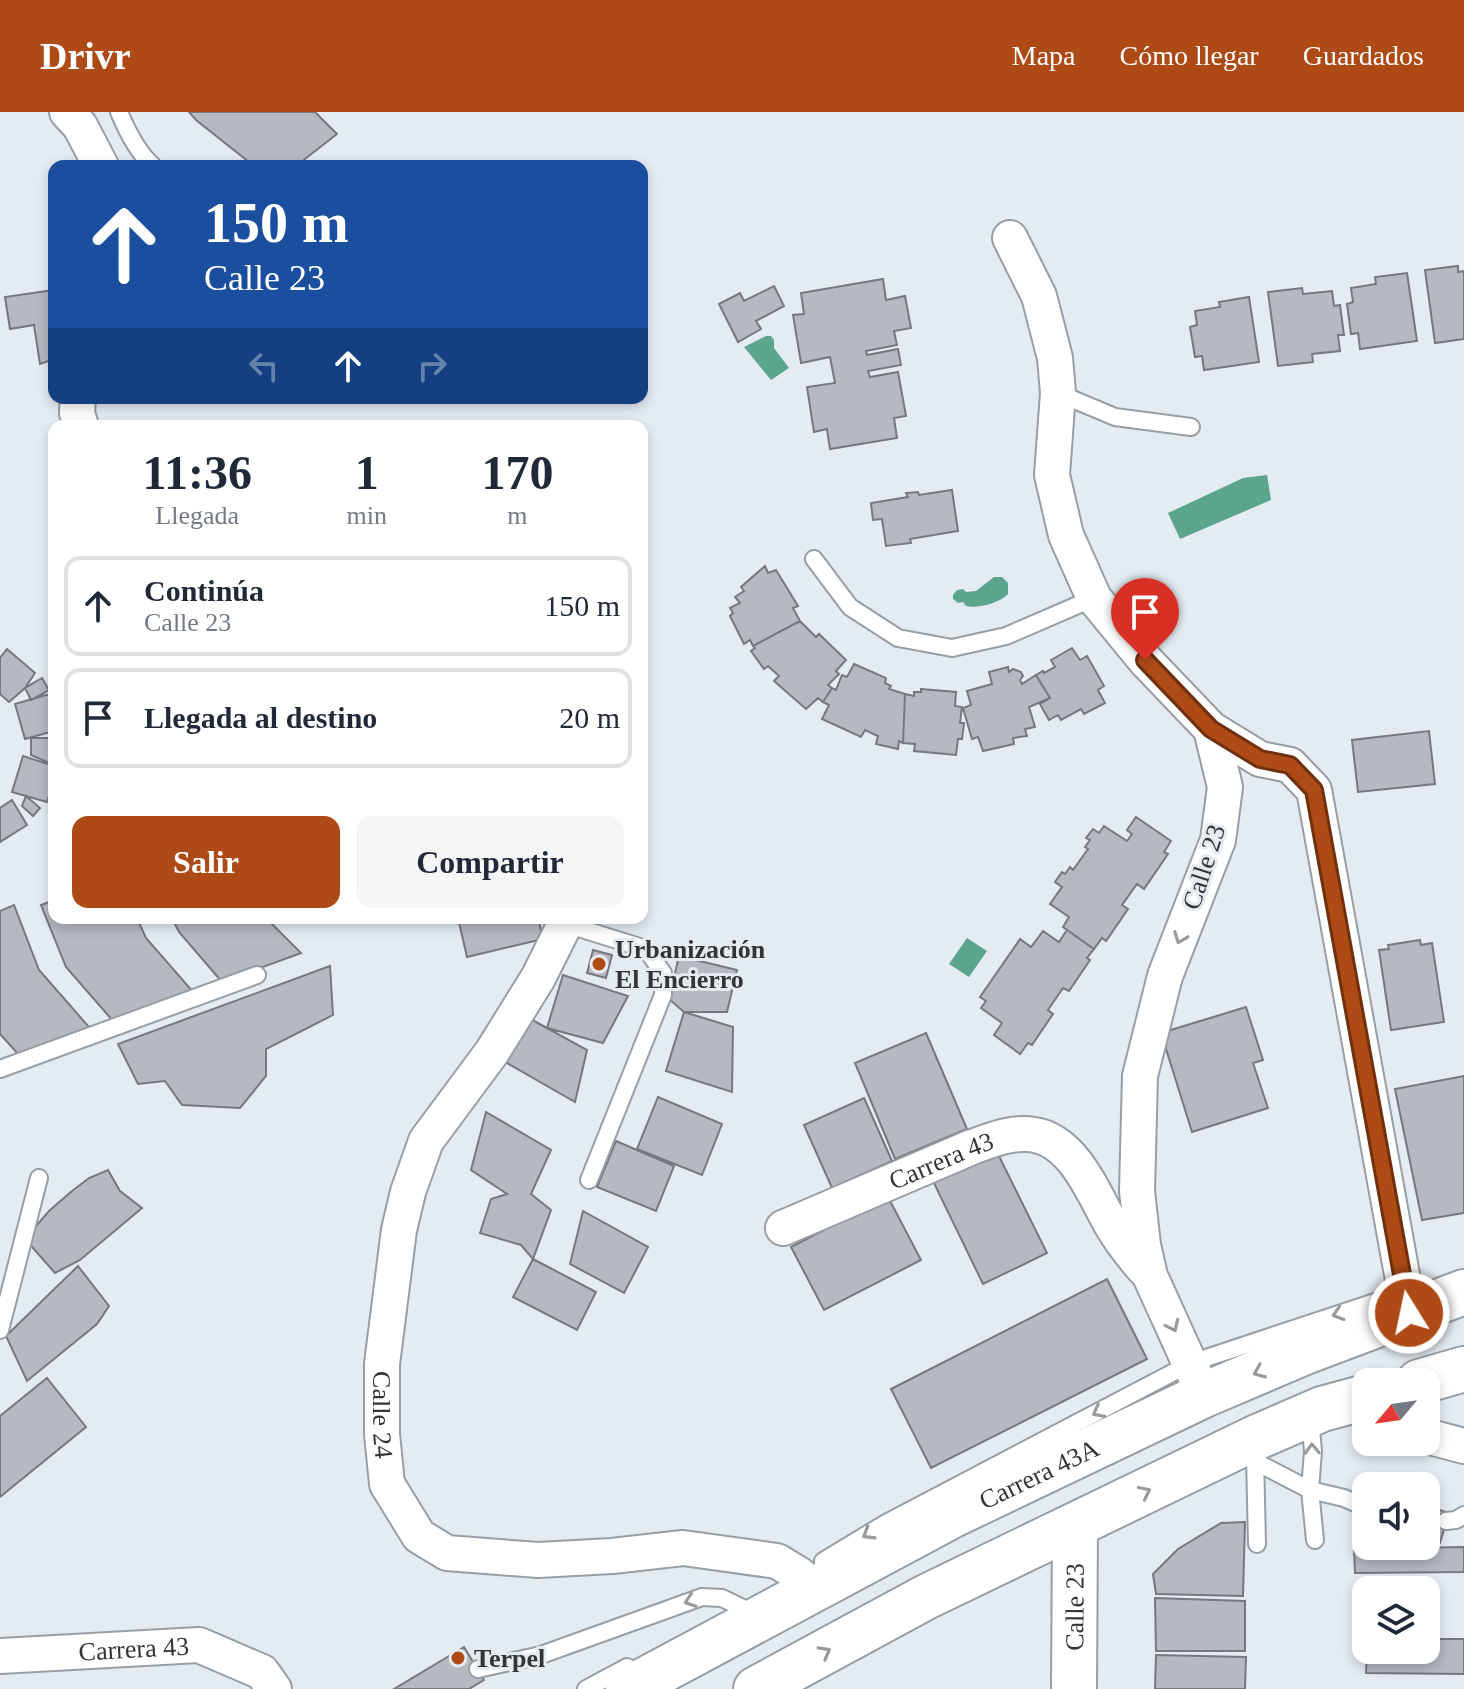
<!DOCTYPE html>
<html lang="es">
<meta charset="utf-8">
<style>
:root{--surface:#fff;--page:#f6f6f7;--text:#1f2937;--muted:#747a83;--line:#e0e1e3;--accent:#ad4a15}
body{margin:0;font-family:Georgia,serif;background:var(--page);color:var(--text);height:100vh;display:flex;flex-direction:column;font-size:30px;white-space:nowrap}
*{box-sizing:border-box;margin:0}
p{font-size:26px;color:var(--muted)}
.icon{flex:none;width:44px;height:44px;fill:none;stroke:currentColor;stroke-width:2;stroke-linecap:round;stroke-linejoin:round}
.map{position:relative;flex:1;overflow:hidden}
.side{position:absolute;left:48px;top:308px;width:600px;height:504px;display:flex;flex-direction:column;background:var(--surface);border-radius:16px;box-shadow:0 4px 12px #0003}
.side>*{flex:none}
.top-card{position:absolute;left:48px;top:48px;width:600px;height:244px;border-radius:16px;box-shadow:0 4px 12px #0003;background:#1a4fa0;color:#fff;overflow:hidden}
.needle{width:52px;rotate:241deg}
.controls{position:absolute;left:1352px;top:1256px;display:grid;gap:16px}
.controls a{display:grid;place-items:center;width:88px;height:88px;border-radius:16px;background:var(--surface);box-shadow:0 4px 12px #0003;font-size:40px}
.pin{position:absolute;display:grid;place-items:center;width:68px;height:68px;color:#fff;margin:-82px -34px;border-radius:50% 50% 50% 0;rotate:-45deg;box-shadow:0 0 8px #0007}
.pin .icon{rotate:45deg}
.me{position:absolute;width:88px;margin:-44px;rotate:350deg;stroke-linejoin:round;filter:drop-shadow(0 0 6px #0008)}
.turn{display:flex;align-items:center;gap:28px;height:168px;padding:0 24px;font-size:36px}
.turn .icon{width:104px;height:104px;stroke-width:2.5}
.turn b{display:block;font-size:56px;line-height:68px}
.lanes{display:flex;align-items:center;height:76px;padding:0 24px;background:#0003;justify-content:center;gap:40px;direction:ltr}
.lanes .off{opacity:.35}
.eta{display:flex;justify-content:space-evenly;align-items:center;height:136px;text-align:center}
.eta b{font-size:48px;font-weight:700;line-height:56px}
.cta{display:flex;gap:16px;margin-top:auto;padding:16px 24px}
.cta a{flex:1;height:92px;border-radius:16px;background:var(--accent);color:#fff;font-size:32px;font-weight:700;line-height:92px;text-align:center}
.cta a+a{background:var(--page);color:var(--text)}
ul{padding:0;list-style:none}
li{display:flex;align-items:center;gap:24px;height:100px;margin:0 16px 12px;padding:0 8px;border:4px solid var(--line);border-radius:16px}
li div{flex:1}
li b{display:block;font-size:30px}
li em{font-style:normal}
header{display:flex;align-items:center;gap:48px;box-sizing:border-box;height:112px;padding:0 40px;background:var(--accent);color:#fff}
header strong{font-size:38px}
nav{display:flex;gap:44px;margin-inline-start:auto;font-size:28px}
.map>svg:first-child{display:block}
.water{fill:#5ca58d}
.building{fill:#b6b9c0;stroke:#76787f;stroke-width:2}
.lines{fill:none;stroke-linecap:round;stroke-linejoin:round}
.lane-casing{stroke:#979fa4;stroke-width:20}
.street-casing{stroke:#979fa4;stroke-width:38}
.secondary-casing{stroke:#979fa4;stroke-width:48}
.primary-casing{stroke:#979fa4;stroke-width:48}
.lane{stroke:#fff;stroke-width:16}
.street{stroke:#fff;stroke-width:34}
.secondary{stroke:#fff;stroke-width:44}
.primary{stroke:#fff;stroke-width:44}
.oneway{stroke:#989a9b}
.route-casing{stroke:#70300e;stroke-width:20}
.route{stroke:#ad4a15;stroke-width:14}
.poi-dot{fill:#ad4a15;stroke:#e4ecf2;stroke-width:3}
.labels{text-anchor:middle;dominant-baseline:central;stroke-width:6;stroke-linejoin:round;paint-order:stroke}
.street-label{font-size:26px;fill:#323537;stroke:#e4ecf2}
.poi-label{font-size:26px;font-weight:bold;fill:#323537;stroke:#e4ecf2;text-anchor:start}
</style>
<header>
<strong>Drivr</strong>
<nav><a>Mapa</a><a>Cómo llegar</a><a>Guardados</a></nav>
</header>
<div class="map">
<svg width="1464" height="1577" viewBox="0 0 1464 1577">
<rect width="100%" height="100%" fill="#e4ecf2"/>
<path class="water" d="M766,224H771L774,228V236L789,256L771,268L744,235Z
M1267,363L1271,388L1180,427L1168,401L1243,366Z
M994,465H1002L1008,471V482C1000,491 977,497 966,494L963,490L958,491L953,487V483L957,478L963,477L966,480L976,479Z
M967,826L987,839L969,865L949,852Z"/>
<path class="building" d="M189,0H315L337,22L296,54H254L196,8Z
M1458,154V160L1464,159V227L1435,231L1425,158Z
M1407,161L1417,229L1360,237L1358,221L1351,222L1347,192L1353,190L1351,176L1376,172L1375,165Z
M883,167L886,188L905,184L911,216L894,219L897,233L866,239L867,243L898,237L901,253L868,259L870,265L898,260L906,304L894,306L897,326L830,337L827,317L814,320L807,275L835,271L830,245L801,251L793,203L804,202L801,181Z
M774,174L784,194L756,209L761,217L738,230L719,192L740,181L744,189Z
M1302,176L1303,182L1332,179L1334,194L1340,193L1344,223H1338L1340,239L1312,242L1313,250L1278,254L1268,180Z
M54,178V247L40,252L34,213L10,217L5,185Z
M1249,185L1259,250L1204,258L1202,244L1195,245L1190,215L1197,213L1195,199L1220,195L1219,190Z
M952,378L958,419L910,427L911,431L886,434L882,407L873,408L871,391L908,385L906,381L918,380L919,383Z
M765,454L768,461L776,458L798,494L793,496L800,509L753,534L750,528L744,532L730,504L733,501L730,496L740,491L735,485L744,479L741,475Z
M800,509L816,525L819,522L846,548L836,559L839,562L828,573L832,576L823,590L818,586L806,597L774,569L779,564L768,554L764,557L751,539L755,536L753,534Z
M1072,536L1080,548L1087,544L1104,574L1098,578L1105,591L1084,602L1081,597L1061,608L1058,603L1049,608L1040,592L1050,586L1036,563L1043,559L1044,561L1055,555L1051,548Z
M7,537L35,561L25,576L9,590L0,582V546Z
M854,552L886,566L885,571L891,574L889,577L905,582L903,631L899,629L898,637L876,632L878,624L865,618L861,625L822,607L829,593L823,590L832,576L836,578L842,563L847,565Z
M1008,555L1009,560L1013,557L1021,560L1023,564L1020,568L1022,572L1036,563L1050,586L1029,595L1035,615L1025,617L1027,624L1013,626L1014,632L983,639L978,625L972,627L963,596L971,593L967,579L992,572L989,560Z
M42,566L49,578L31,588L25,576Z
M921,577L956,580L955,594L962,595L960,611H964L962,627H958L956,643L914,639L915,632L903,631L905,582L914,584V580H921Z
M53,581L54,619L25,627L15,592Z
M1429,619L1435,672L1358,680L1352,628Z
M31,626H54V653L31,643Z
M23,644L54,654V668L47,690L12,680Z
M26,684L40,696L33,704L22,694Z
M12,688L27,713L0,730V696Z
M1136,705L1171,729L1164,740L1168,742L1144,777L1137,772L1122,793L1128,797L1106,829L1102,826L1094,837L1063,815L1069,805L1050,792L1062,775L1055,770L1062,760L1065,762L1070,755L1073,758L1088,737L1085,735L1090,728L1086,726L1093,717L1099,721L1104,714L1127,729L1132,722L1127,718Z
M54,788V806H137L146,826L194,881L113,909L66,855L41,793Z
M14,793L39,858L89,915L19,943L0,922V799Z
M172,806H266L301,841L222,870L179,820Z
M458,806H538L543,827L467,845Z
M1067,818L1094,837L1087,846L1090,848L1069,879L1063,876L1048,898L1053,902L1032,933L1028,931L1020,942L994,923L1002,911L981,896L986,889L980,885L1020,827L1031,835L1043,819L1059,830Z
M1420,828L1421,833L1432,831L1444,910L1391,918L1379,838L1389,837L1388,833Z
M593,838L612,843L606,866L587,861Z
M679,844L737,858L727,900H684L669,887Z
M330,854L333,903L266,937V964L240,996L182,993L165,969L138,972L118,932Z
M563,863L628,884L603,931L547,916Z
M1246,895L1263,948L1253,951L1268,996L1192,1020L1161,921Z
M684,900L733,915L732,980L666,959Z
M527,905L587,938L575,990L500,947Z
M926,921L967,1017L895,1047L855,951Z
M1464,964V1101L1422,1108L1395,977Z
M658,985L722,1012L702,1063L637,1037Z
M864,986L892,1049L832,1076L804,1013Z
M486,1000L551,1038L531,1082L551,1098L533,1147L521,1133L480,1121L491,1087L507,1082L471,1058Z
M616,1029L674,1054L656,1099L597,1075Z
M995,1036L1047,1141L983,1172L932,1067Z
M108,1058L120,1079L142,1096L80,1148L55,1161L25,1127L49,1099L72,1079L89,1066Z
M888,1085L921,1148L824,1198L791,1135Z
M583,1099L648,1135L624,1181L570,1152Z
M533,1147L596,1180L577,1218L513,1185Z
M78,1154L109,1194L97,1212L27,1269L6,1224Z
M1107,1167L1147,1247L931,1356L891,1277Z
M47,1266L86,1315L0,1385V1304Z
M1426,1394L1449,1401L1440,1431L1426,1427Z
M1245,1410L1243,1484L1156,1482L1153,1462L1178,1437L1221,1411Z
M1464,1435V1460L1355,1461L1354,1437L1378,1436V1440H1408L1410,1436Z
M1155,1486L1245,1489V1539H1156Z
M1426,1527H1464V1562L1366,1561L1367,1538H1426Z
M464,1535L484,1568L469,1577H394Z
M1156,1543L1246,1545L1245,1577H1155Z"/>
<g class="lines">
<g class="lane-casing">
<path id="lane" d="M119,0C127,19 138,41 153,54
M1058,281L1115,305L1191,315
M814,447L850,495L898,526L952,536L1006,524L1094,486
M566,812L646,837L663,861V883L589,1068
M0,957L257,863
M0,1218L39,1066
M1310,1306L1313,1339L1310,1378L1315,1428
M1255,1344L1257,1432
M1260,1352L1310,1378L1344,1386L1360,1393
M1446,1409L1456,1408L1464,1403
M823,1449L886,1411L1191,1251L1399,1182
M478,1557L541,1543L702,1485L722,1486L757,1503
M586,1577L627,1555"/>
</g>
<g class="street-casing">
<g id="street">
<path d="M67,0L80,14L101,54"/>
<path d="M1010,126L1039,184L1055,246L1058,281L1052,363L1066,423L1094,486L1145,548L1211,617L1225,675L1218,728L1165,864L1140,964L1137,1079L1143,1133L1150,1164L1204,1283"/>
<path d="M78,286L77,301L81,314"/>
<path d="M1211,617L1260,647L1290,653L1314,678L1409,1201"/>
<path id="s1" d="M568,806L538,866L492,940L426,1029L408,1080L399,1118L382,1252V1322L387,1372L419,1424L447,1441L538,1448L612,1444L683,1436L777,1449L800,1463L811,1480"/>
<path id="s2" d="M783,1116L972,1035C989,1029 1008,1021 1026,1022C1072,1023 1092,1079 1111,1112C1120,1128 1132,1143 1144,1157"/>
<path d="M1426,1324L1464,1334"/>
<path id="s3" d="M0,1544L199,1533L262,1560L274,1577"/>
</g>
</g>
<g class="secondary-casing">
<g id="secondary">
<path id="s4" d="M1074,1577L1075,1414"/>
</g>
</g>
<g class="primary-casing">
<g id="primary">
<path d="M1419,1270L1464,1257"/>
<path id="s5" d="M628,1577L951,1404L1204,1283L1305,1240L1464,1180"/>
<path d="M756,1577L926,1485L1255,1326L1322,1297L1366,1285"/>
</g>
</g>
<use href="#lane" class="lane"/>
<use href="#street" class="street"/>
<use href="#secondary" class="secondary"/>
<use href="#primary" class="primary"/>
</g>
<defs><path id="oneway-chevron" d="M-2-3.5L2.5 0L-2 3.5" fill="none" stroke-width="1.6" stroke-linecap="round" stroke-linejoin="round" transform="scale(2)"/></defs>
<g class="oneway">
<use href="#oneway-chevron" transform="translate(1180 826) rotate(111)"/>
<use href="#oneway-chevron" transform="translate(1338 1202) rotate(162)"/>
<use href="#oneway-chevron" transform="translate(1173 1214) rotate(65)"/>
<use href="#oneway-chevron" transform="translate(1259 1260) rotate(157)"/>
<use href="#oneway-chevron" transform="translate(1098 1300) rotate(152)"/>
<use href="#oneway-chevron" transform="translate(1312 1337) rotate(-92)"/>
<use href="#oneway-chevron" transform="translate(1145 1380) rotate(-26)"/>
<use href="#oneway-chevron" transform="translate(868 1422) rotate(149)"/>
<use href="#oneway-chevron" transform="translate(690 1489) rotate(161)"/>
<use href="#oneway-chevron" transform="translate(825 1540) rotate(-29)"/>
</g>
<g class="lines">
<g class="route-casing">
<path id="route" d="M1145,548L1211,617L1260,647L1290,653L1314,678L1409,1201"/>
</g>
<use href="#route" class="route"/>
</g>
<g class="poi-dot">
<circle cx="599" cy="852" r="8"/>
<circle cx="458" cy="1546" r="8"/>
</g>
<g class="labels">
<g class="street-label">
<text transform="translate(1204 755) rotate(-72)">Calle 23</text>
<text stroke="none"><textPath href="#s2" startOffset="172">Carrera 43</textPath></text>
<text stroke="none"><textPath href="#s1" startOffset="544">Calle 24</textPath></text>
<text stroke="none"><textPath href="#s5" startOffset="464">Carrera 43A</textPath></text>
<text stroke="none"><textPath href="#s4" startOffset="82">Calle 23</textPath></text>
<text stroke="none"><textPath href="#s3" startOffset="134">Carrera 43</textPath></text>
</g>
<g class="poi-label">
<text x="615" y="837">Urbanización<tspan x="615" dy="30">El Encierro</tspan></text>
<text x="474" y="1546">Terpel</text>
</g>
</g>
</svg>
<div class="controls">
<a><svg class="needle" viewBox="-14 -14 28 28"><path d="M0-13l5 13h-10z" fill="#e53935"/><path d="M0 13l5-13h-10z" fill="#747a83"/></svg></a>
<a><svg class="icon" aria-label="sound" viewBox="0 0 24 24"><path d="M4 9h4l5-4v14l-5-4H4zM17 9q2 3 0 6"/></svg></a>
<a><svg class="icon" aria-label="layers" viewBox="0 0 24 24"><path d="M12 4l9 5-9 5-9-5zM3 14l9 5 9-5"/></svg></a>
</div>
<div class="pin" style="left:1145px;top:548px;background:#d93025"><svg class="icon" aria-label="arrive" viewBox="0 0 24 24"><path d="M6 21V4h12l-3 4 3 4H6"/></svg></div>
<svg class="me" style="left:1409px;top:1201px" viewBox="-20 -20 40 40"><circle r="17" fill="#ad4a15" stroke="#fff" stroke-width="3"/><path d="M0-11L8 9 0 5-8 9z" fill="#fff"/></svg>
<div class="top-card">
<div class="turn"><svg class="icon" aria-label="ahead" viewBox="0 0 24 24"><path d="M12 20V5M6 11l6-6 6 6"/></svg><div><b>150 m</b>Calle 23</div></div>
<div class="lanes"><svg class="icon off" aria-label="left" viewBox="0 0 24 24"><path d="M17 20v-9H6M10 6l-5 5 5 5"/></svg><svg class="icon" aria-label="ahead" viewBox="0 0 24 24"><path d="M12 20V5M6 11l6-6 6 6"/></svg><svg class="icon off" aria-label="right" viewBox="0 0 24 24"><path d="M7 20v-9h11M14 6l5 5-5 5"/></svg></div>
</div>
<section class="side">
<div class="eta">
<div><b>11:36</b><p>Llegada</p></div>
<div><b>1</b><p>min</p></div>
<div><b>170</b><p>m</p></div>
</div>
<ul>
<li><svg class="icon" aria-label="ahead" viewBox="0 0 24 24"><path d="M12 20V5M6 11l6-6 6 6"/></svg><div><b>Continúa</b><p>Calle 23</p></div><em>150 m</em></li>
<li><svg class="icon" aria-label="arrive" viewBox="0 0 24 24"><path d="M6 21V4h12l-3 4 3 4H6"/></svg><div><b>Llegada al destino</b></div><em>20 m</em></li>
</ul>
<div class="cta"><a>Salir</a><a>Compartir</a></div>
</section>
</div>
